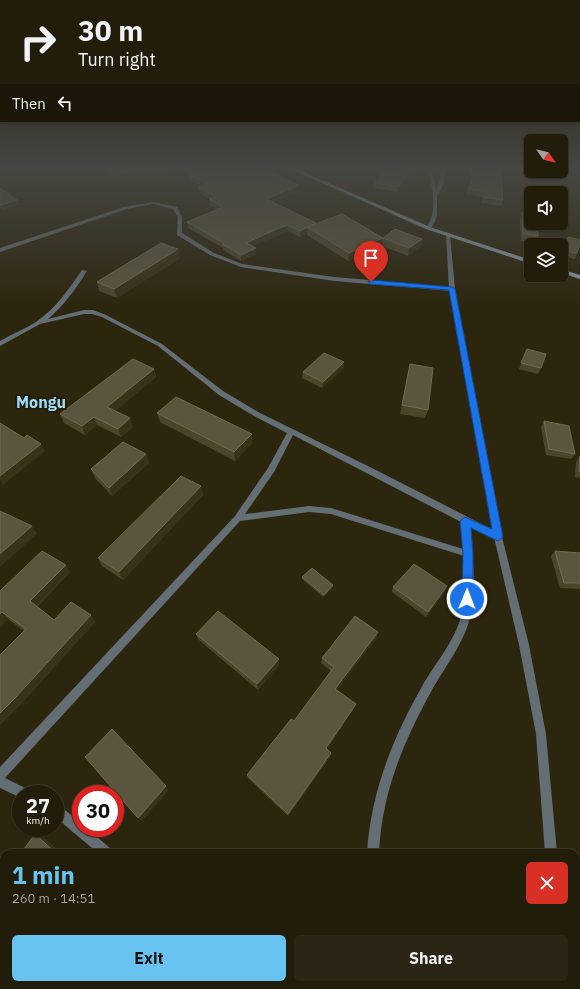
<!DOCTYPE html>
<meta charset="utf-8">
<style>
:root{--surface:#221c0b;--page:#2a2514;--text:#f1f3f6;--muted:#a2a19d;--line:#3f3a2c;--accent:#69c3f1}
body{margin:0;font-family:"IBM Plex Sans",sans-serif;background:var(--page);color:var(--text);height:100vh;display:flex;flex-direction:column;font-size:15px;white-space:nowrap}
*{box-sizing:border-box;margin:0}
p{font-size:13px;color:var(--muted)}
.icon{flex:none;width:22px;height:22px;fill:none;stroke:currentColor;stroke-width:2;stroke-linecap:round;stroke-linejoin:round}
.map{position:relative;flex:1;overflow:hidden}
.panel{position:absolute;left:0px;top:849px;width:580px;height:140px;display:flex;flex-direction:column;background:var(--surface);border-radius:12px 12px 0 0;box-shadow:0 1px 3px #0004,0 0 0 1px var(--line)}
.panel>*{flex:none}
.banner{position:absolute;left:0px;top:0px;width:580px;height:122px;box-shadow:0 1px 3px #0004,0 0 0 1px var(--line);background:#221c0b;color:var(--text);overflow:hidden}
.needle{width:26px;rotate:124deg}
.tools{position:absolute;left:524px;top:134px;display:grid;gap:8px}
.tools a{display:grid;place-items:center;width:44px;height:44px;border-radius:6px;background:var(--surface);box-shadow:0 1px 3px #0004,0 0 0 1px var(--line);font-size:20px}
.speed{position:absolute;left:12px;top:785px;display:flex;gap:8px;font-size:20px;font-weight:700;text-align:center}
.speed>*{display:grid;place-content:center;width:52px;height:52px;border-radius:50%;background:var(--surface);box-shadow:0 1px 3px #0004,0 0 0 1px var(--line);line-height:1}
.speed small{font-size:10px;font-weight:400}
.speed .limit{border:6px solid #d22;background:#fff;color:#111}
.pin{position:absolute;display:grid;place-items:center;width:34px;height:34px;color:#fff;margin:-41px -17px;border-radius:50% 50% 50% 0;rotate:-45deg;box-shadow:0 0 4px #0007}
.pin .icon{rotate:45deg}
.me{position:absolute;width:44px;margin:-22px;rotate:1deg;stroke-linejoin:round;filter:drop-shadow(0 0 3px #0008)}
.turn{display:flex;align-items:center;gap:14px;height:84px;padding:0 12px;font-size:18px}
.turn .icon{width:52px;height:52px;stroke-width:2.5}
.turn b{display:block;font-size:28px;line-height:34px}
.then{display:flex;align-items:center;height:38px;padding:0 12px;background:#0003;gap:8px;font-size:15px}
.round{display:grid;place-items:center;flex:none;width:42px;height:42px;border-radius:6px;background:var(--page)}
.head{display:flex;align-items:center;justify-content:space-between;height:68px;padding:0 12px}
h1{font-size:24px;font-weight:700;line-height:30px;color:var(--accent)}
.button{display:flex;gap:8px;margin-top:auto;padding:8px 12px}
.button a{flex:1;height:46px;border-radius:6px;background:var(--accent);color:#111;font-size:16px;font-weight:700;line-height:46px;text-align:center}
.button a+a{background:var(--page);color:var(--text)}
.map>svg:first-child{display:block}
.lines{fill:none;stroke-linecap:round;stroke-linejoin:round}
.minor{fill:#636e75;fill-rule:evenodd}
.tertiary{fill:#636e75;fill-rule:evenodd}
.secondary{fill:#8597a2;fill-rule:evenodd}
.wall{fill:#4b452e}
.shaded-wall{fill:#38321a}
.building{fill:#5b553f;stroke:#6f6a55}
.route{fill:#1a73e8;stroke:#114b97}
.labels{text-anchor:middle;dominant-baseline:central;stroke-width:4;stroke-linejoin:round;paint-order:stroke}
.district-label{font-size:16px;font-weight:bold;fill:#9cdcfe;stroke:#231d06}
</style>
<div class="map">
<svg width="580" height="989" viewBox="0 0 580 989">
<rect width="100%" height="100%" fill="#2d260f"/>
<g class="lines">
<path class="minor" d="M427,167H431L436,190L440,179L441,167H445L444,183L437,196V215L435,222L430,229H428L426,228C439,209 432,188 427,167Z
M153,202L177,207L182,217V233L214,253L242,264L334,277L452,287L455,289L452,291L334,281L241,267L210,255L177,235L178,217L173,209L153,204L127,209L0,252V248L124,207Z
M82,270L87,271C76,289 64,305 48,319L84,310H93L106,315L162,344L223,391L258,412L378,471L501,534L502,537L501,540L498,541L470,526C472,554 477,586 471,614C465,642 446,665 432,690C403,743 382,792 379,853H367C371,790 394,735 425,681C438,660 454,641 461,617C466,598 464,576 464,556L331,514L309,512L240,521L5,778L29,790L31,794H21V798L0,788V767L235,516L268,468L287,433L254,416L219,395L158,346L102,317L92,314H84L40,324L0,346V341C12,334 25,329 36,322C56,308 69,289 82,270ZM293,435L461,522L463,549L331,508L309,506L245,514L274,472Z
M55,803L59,805L81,823V828H87L111,849L113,853H98L55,817Z
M186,985H201L203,989H188Z
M410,985H424L425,989H411Z"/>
<path class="tertiary" d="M446,234L450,235L455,289L502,537L529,645L546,734L557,853H545L536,734L519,645L494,537L449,289Z
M546,985H560V989H546Z"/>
<path class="secondary" d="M286,167H292L430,227L531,260V264L426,229Z
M561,269L580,275V279L561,273Z"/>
</g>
<path class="wall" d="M100,167H171V171L151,178L141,172L117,180L101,169Z
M411,167L410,172L397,192L375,188V183Z
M469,167H486V169L503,200L501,206L481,203L483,197L466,194L468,189L471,181H470Z
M190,175L299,191L273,202L316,223V224L421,246L408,256L382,246L348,261L307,235V233L300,237L288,231L252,246L256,254L241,261L223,250V248L188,228L187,222L217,209L210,205L209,199H210L199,193L198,187L202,186L190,181Z
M0,188L19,204L3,210L0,207Z
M522,212L538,236L535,243L521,241L520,220Z
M568,237L577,253L575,259L562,256Z
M178,249L180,258L117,298L99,291L97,282Z
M527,349L541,368L538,374L519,369Z
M344,362V368L322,388L302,378L303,372Z
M410,364L428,410L425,418L400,414Z
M154,369L156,377L115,411L133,427L121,437L97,425L85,435L64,423L60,414Z
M157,413L252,443L235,461L160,422Z
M544,421L575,454L571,459L546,455L541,427Z
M146,454L149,463L112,496L95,478L91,469Z
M580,456V478L575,477L576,462Z
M201,486L203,495L123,580L102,566L98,558Z
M555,551L580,553V589L560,588L551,556Z
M70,572L37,607L54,620L95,622L21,704L0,725V655L24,631L8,619L0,627V591Z
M302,577L333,585V587L323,597L302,579Z
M447,586L445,591L426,617L392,592L393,587Z
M378,632L376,638L337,690L356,704L354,708L327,749L330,757L288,816L248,778L247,775L294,721L331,671L321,663L322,658Z
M196,634L279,665L258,690L199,640Z"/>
<path class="shaded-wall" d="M140,167L141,172L117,180L116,175Z
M168,167H171V171L151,178L150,173Z
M411,167L410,172L397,192L398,187Z
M299,185V191L266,205V199Z
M17,200L19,204L3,210L1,205Z
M288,225V231L246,249V243Z
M307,227V233L300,237V231Z
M383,238L382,246L348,261L349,253Z
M422,239L421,246L408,256L409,248Z
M256,248V254L241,261V255Z
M178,249L180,258L117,298L114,289Z
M344,362V368L322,388L323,382Z
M154,369L156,377L110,415L107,407Z
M94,417L97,425L85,435L82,426Z
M130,418L133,427L121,437L118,429Z
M252,434V443L235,461L234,452Z
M41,444L45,451L3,485L0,480V476Z
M146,454L149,463L112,496L109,488Z
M201,486L203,495L123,580L119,572Z
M32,526L37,534L0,567V554Z
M66,565L70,572L35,608L30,601Z
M333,585V587L323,597L324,595Z
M447,586L445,591L426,617L428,612Z
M2,612L8,619L0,627V614Z
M91,615L95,622L21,704L0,725V713Z
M378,632L376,638L334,694L335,689Z
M279,659V665L258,690L257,684Z
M356,704L354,708L325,752L326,748Z
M112,729L169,790L142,821L138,818Z
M331,753L330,757L288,816V814Z
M35,834L43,837L61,853H56Z"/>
<path class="building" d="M104,167H168L150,173L140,167L116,175Z
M210,167H260L299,185L266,199L316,223L300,231L288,225L279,228L246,243L256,248L241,255L222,244L224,243L187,222L223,207L209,199L216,197L198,187L208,184L190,175Z
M411,167L398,187L375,183L385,169Z
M471,167H486V169L500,170L503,200L483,197L485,192L468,189L474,176L472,175Z
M0,188L17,200L1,205L0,204Z
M522,212L531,213V223H538V236L523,234Z
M342,214L383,238L395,229L422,239L409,248L383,238L349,253L307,227Z
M568,237L580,240V243L577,253L565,251Z
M161,243L178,249L114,289L97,282Z
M527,349L546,354L541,368L521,363Z
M324,353L344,362L323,382L303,372Z
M133,359L154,369L107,407L130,418L118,429L94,417L82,426L60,414Z
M410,364L433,368L428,410L402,405Z
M176,397L252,434L234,452L157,413Z
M544,421L569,426L575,454L549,449Z
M0,423L24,438L27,435L41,444L0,476Z
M123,442L146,454L109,488L91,469Z
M580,456V471H579Z
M181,476L201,486L119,572L98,558Z
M0,511L32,526L0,554Z
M42,551L66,565L30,601L54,620L71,602L91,615L15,698L0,713V655L26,629L2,612L0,614V591Z
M555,551L580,553V583H564Z
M414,564L447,586L428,612L393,587Z
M312,568L333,585L324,595L302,577Z
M218,611L279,659L257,684L196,634Z
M355,616L378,632L335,689L356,704L326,748L331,753L288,814L247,775L291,719L294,721L334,667L322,658Z
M112,729L166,786L138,818L85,757Z
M35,834L56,853H21Z
M4,875V922L0,918V880Z"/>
<linearGradient id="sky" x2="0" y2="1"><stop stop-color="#191508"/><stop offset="0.55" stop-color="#464742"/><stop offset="1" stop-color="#464742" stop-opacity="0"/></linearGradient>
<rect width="580" height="306" fill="url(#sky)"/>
<path class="route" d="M371,280L452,287L455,289L503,537L498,541L471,528L473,554V599L471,602L467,604L464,602L462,599L463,554L460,521L465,517L492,529L449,290L369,284V281Z"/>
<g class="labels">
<g class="district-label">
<text x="41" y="402">Mongu</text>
</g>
</g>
</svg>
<div class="tools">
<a><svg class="needle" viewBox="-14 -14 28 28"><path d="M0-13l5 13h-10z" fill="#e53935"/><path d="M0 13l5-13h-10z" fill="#a2a19d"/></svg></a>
<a><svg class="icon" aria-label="sound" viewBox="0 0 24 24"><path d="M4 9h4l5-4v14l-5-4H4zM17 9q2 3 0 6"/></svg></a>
<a><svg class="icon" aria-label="layers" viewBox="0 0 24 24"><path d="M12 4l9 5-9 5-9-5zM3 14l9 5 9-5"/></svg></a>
</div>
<div class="speed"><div>27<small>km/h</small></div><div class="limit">30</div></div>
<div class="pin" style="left:371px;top:282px;background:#d93025"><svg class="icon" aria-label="arrive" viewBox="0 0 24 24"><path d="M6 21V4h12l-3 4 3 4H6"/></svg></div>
<svg class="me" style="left:467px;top:599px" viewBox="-20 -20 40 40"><circle r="17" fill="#1a73e8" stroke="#fff" stroke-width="3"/><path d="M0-11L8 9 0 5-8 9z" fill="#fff"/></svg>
<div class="banner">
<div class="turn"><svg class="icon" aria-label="right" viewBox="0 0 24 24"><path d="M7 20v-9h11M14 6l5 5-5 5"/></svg><div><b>30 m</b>Turn right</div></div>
<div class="then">Then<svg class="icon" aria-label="left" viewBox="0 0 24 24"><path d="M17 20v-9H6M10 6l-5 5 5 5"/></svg></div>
</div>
<section class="panel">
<div class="head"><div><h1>1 min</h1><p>260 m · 14:51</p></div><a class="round" style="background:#d93025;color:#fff"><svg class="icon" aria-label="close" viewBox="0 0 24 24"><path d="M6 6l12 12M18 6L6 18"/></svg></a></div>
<div class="button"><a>Exit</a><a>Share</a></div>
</section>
</div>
